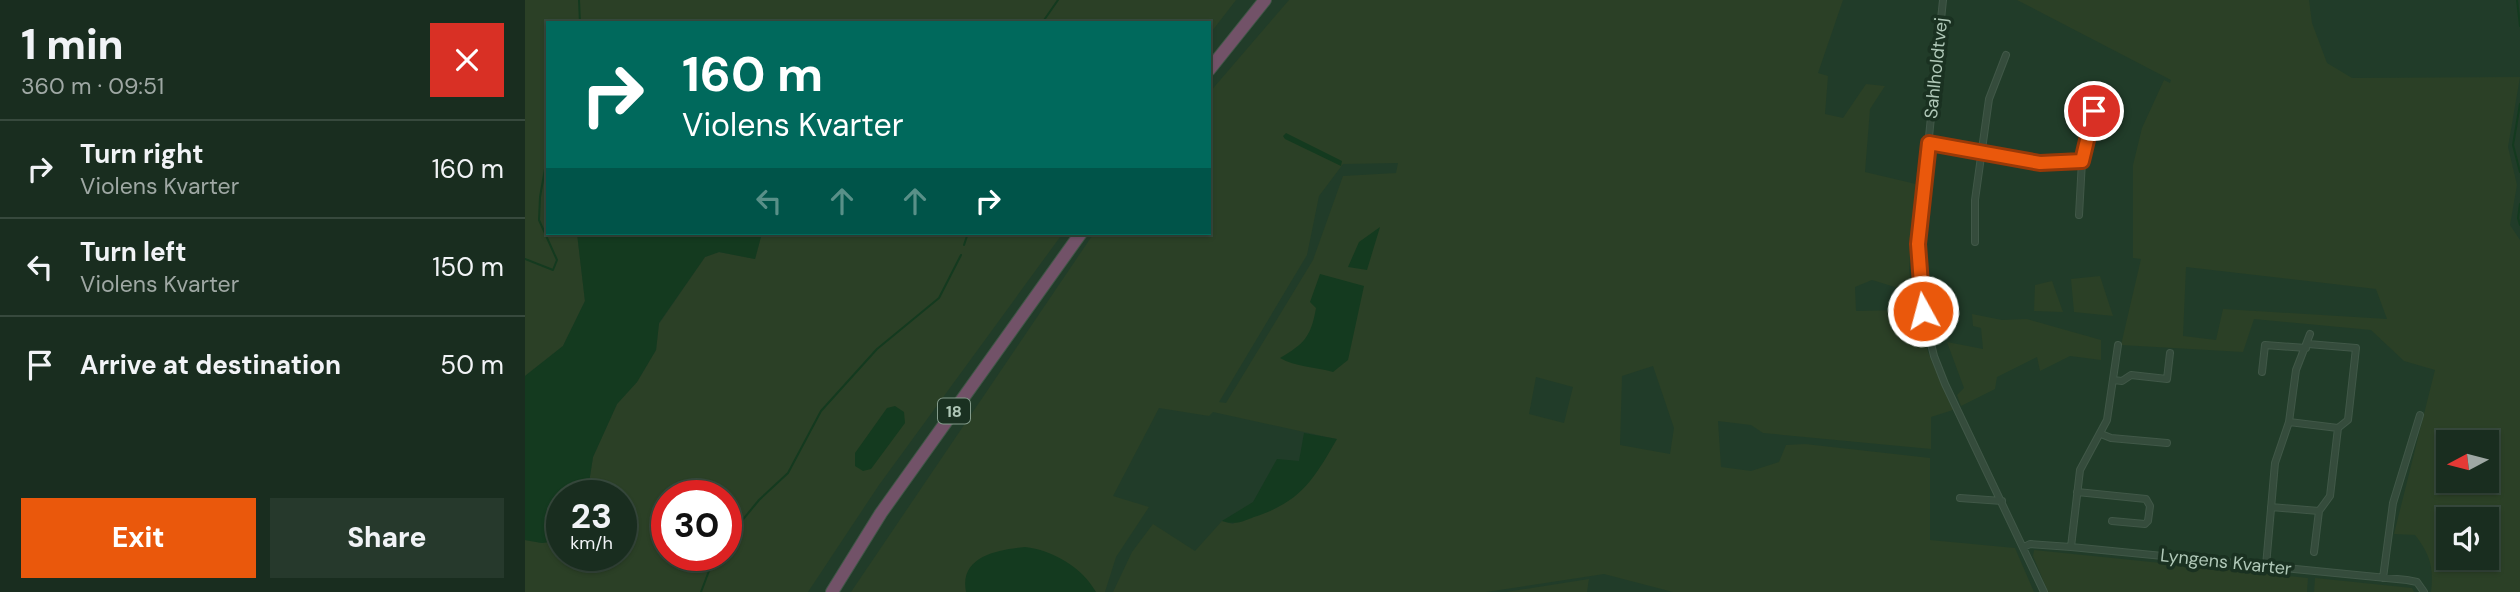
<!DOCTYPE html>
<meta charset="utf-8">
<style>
:root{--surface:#192d1f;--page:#26392c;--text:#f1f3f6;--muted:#9fa8a4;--line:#37493d;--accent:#ea580c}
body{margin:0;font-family:"DM Sans",sans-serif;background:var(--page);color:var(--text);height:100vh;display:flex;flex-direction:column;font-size:26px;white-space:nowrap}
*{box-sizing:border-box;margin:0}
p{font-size:23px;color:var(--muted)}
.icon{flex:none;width:38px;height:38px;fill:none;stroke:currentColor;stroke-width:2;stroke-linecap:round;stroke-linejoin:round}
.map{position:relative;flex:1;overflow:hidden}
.drawer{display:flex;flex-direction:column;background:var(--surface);width:525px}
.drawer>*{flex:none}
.guide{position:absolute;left:21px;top:21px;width:665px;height:214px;border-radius:0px;box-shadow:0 2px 5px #0004,0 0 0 2px var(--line);background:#00695c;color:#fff;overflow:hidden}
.needle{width:46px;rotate:263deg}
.buttons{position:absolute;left:1911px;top:430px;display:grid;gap:14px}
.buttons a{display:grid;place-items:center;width:63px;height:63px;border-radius:0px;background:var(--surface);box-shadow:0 2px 5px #0004,0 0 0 2px var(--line);font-size:35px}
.speed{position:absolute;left:21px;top:480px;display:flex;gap:14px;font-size:35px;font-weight:700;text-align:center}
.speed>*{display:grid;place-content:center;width:91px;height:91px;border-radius:50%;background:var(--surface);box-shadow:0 2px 5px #0004,0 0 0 2px var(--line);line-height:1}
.speed small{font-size:18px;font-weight:400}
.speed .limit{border:10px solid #d22;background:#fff;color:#111}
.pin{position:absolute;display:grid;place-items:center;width:60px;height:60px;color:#fff;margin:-30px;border:4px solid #fff;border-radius:50%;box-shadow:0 2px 7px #0007}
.me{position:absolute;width:77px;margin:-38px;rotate:353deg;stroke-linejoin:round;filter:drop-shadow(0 0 5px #0008)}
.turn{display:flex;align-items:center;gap:24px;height:147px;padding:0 21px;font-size:32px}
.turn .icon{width:91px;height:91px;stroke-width:2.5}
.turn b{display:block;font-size:49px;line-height:60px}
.lanes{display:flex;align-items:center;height:66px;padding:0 21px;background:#0003;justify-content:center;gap:35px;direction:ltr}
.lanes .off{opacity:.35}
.round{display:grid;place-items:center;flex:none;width:74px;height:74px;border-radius:0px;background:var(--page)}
.headline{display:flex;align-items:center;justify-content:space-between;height:119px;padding:0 21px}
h1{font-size:42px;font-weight:800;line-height:52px}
.button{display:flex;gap:14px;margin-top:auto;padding:14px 21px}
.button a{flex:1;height:80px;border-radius:0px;background:var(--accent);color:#fff;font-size:28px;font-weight:800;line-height:80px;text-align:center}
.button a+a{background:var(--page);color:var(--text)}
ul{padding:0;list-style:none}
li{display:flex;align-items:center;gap:21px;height:98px;padding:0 21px;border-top:2px solid var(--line)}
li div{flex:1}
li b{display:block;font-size:26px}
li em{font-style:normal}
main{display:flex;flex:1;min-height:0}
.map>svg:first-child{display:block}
.green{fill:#2b4026;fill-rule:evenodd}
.water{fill:#143a1f}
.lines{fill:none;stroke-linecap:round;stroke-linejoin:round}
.stream{stroke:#143a1f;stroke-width:2}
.street-casing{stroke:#415848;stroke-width:8}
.highway-casing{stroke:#405747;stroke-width:14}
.street{stroke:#354c3c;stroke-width:6}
.highway{stroke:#725268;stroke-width:12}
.route-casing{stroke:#983908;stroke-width:18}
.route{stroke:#ea580c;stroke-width:12}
.labels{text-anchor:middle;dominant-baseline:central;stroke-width:7;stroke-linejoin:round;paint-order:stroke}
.shield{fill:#1a3121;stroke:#839b8b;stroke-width:2}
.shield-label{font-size:16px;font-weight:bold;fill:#b0c8b8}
.street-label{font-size:18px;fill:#b0c8b8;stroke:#1a3121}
</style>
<main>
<section class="drawer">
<div class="headline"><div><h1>1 min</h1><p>360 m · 09:51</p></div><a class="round" style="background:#d93025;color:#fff"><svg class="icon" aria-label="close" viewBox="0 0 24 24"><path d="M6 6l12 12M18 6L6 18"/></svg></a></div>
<ul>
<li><svg class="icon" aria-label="right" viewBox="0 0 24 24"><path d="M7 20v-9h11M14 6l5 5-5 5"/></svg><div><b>Turn right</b><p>Violens Kvarter</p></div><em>160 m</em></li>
<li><svg class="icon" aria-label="left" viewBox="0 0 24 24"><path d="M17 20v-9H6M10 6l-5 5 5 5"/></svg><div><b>Turn left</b><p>Violens Kvarter</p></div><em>150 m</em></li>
<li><svg class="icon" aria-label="arrive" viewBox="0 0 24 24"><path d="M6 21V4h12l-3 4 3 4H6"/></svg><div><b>Arrive at destination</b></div><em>50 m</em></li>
</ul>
<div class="button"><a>Exit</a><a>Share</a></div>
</section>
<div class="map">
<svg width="1995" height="592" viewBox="0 0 1995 592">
<rect width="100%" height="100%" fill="#213c29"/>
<path class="green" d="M0,0H711L684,35V23H23V233H52L60,301L38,346L0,376Z
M764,0H1318L1293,73L1303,76L1300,114L1318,118L1341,84L1360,86L1345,109L1340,172L1391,184L1384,270L1390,307L1374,300L1370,287L1347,280L1330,287L1331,311L1379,310L1395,316L1403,352L1428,410L1406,417V449L1238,433L1226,425L1193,421L1196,467L1226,471L1254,462L1261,445L1280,444L1405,458V540L1490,548L1509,592H1148L1079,574L961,592H588L607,552L628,524L670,551L697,521L708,524L811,439L688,412L684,416L634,408L588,496L624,507L591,557L580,592H326L569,233H684V93ZM873,163L871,173L818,176L788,260L701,403L694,402L782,255L794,196L818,164ZM1128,366L1149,428L1145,454L1095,445L1097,376ZM1011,377L1048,387L1039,423L1004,414Z
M1492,0H1784L1787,23L1802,63L1827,78L1995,77L1983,147L1992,185L1985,225L1995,240V592H1906C1909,568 1905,554 1890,535L1869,534L1910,370L1879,361L1846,330L1729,319L1718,352L1596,345L1616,259L1608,258V165L1617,128L1639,80L1645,83L1646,80ZM1661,267L1851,289L1862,319L1698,309L1691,340L1658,336ZM1923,443H1962V481H1923ZM1923,520H1962V558H1923Z
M237,233H538L354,485L283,592H0V540L17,543L37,540V555H96V495H62L68,457L92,404L112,382L131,350L134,324L180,257L194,252L230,259ZM142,495H201V555H142Z
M1575,276L1588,316L1549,312L1546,279Z
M1527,281L1538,312L1509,311L1510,285Z
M1447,314L1477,320L1502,319L1576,340V360L1545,356L1515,371L1512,357L1472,377L1470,389L1436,406L1432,395L1439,388L1422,342L1458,349L1456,328L1448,326Z
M1509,550L1783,578L1782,592H1523L1508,556Z
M1790,578L1887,588L1889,592H1789Z
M1064,579L1062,592H981Z"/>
<path class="water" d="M761,133L817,161L816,166L760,139L758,136Z
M855,227L842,270L823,267L834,242Z
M52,233H237L230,259L194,252L180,257L134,323L131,350L112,382L92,404L68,457L62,495H37V540L17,543L0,540V376L38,346L60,301Z
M795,274L839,286L823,360L808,372C791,367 770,367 755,358C779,344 786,337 791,308L785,302Z
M370,406L379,412L380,423L346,469L338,471L330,466V453L362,408Z
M779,433L812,439C789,479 776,502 729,517C717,522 710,525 697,521L728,502L752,459L774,461Z
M500,547C527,550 557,567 571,592H441C434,556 473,550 500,547Z"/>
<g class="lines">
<path class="stream" d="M54,0L55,23
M1992,0L1995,26
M517,23L533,0
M1995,104L1988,145L1995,172
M1995,204L1993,218L1995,225
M439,245L443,233
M0,259L28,270L32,260L14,220L15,197L23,152
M201,540L234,500L263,473L296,411L352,349L414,298L436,255
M176,592L190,555"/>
<g class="street-casing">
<path id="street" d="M1418,0L1393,244L1398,311L1409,356L1420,384L1519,592
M1403,143L1515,163L1557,161
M1554,215L1557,161L1569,111
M1450,242V200L1464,99L1481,55
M1783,344L1831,348L1823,420L1813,428L1805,496L1794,511L1789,552
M1737,372L1740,345L1781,348
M1588,380L1597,381L1606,375L1642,379L1645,353
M1764,422L1813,428
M1576,434L1586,438L1642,443
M1552,492L1621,499L1625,506L1623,521L1620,524L1587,521
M1435,498L1477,501
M1746,507L1794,511
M1499,547L1505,544L1546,547L1882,580L1892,582L1899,592
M1546,547L1555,470L1582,420L1593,345
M1741,566L1750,463L1764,422L1771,370L1785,334
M1858,578L1868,503L1895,415"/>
</g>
<g class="highway-casing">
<path id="highway" d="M684,70L740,0
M307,592L356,513L556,233"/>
</g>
<use href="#street" class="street"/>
<use href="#highway" class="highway"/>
</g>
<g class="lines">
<g class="route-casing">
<path id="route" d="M1398,311L1393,244L1404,143L1515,163L1557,161L1569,111"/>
</g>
<use href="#route" class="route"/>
</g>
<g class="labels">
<rect class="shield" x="413" y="398.5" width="32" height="25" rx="5"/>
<g class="shield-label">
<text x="429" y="411">18</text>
</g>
<g class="street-label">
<text transform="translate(1411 68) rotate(-84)">Sahlholdtvej</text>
<text transform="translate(1701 562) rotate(6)">Lyngens Kvarter</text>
</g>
</g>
</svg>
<div class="buttons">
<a><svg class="needle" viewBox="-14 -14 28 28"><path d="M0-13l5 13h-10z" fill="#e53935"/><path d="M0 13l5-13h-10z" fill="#9fa8a4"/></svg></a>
<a><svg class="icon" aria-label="sound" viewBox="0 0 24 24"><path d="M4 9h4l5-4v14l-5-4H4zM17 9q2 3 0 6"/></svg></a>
</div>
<div class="speed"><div>23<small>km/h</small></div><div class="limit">30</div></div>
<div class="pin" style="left:1569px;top:111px;background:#d93025"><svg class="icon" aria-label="arrive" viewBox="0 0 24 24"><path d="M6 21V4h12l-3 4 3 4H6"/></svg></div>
<svg class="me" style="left:1398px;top:311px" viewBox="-20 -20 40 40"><circle r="17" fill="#ea580c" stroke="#fff" stroke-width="3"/><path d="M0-11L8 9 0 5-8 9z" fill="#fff"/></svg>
<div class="guide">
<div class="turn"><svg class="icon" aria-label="right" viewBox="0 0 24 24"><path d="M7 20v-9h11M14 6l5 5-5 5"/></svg><div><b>160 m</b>Violens Kvarter</div></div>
<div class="lanes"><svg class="icon off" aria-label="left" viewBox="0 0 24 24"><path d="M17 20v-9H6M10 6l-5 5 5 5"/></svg><svg class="icon off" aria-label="ahead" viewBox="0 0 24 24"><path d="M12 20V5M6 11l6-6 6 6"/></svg><svg class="icon off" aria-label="ahead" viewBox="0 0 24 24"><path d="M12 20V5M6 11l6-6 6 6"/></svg><svg class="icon" aria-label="right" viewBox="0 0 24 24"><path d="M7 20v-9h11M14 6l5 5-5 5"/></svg></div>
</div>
</div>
</main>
